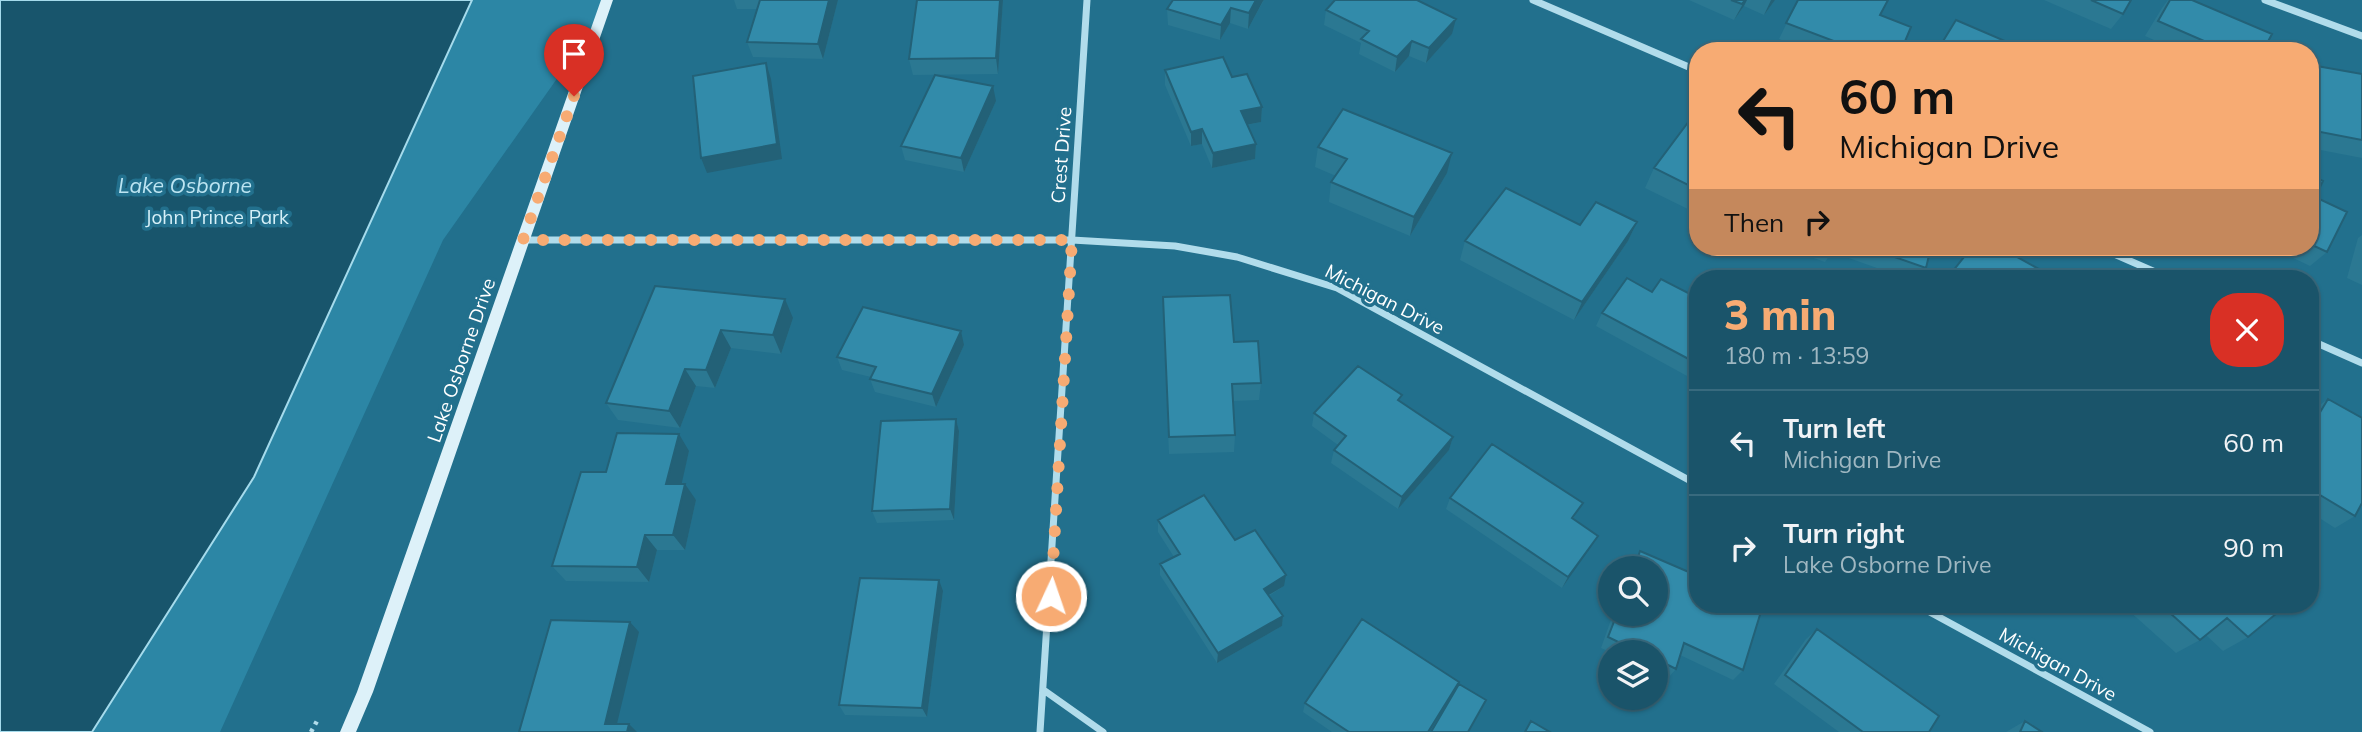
<!DOCTYPE html>
<meta charset="utf-8">
<style>
:root{--surface:#1a546a;--page:#235a70;--text:#f1f3f6;--muted:#9fb7c1;--line:#386a7e;--accent:#f7ab73}
body{margin:0;font-family:Mulish,sans-serif;background:var(--page);color:var(--text);height:100vh;display:flex;flex-direction:column;font-size:26px;white-space:nowrap}
*{box-sizing:border-box;margin:0}
p{font-size:23px;color:var(--muted)}
.icon{flex:none;width:38px;height:38px;fill:none;stroke:currentColor;stroke-width:2;stroke-linecap:round;stroke-linejoin:round}
.map{position:relative;flex:1;overflow:hidden}
.panel{position:absolute;left:1689px;top:270px;width:630px;height:343px;display:flex;flex-direction:column;background:var(--surface);border-radius:28px;box-shadow:0 2px 5px #0004,0 0 0 2px var(--line)}
.panel>*{flex:none}
.hud{position:absolute;left:1689px;top:42px;width:630px;height:214px;border-radius:28px;box-shadow:0 2px 5px #0004,0 0 0 2px var(--line);background:#f7ab73;color:#111;overflow:hidden}
.tools{position:absolute;left:1598px;top:556px;display:grid;gap:14px}
.tools a{display:grid;place-items:center;width:70px;height:70px;border-radius:50%;background:var(--surface);box-shadow:0 2px 5px #0004,0 0 0 2px var(--line);font-size:35px}
.pin{position:absolute;display:grid;place-items:center;width:60px;height:60px;color:#fff;margin:-72px -30px;border-radius:50% 50% 50% 0;rotate:-45deg;box-shadow:0 0 7px #0007}
.pin .icon{rotate:45deg}
.me{position:absolute;width:77px;margin:-38px;rotate:3deg;stroke-linejoin:round;filter:drop-shadow(0 0 5px #0008)}
.turn{display:flex;align-items:center;gap:24px;height:147px;padding:0 35px;font-size:32px}
.turn .icon{width:91px;height:91px;stroke-width:2.5}
.turn b{display:block;font-size:49px;line-height:60px}
.then{display:flex;align-items:center;height:66px;padding:0 35px;background:#0003;gap:14px;font-size:26px}
.round{display:grid;place-items:center;flex:none;width:74px;height:74px;border-radius:28px;background:var(--page)}
.summary{display:flex;align-items:center;justify-content:space-between;height:119px;padding:0 35px}
h1{font-size:42px;font-weight:800;line-height:52px;color:var(--accent)}
ul{padding:0;list-style:none}
li{display:flex;align-items:center;gap:21px;height:105px;padding:0 35px;border-top:2px solid var(--line)}
li div{flex:1}
li b{display:block;font-size:26px}
li em{font-style:normal}
.map>svg:first-child{display:block}
.green{fill:#2c86a5}
.water{fill:#18556c;stroke:#a5dbec;stroke-width:2}
.lines{fill:none;stroke-linecap:round;stroke-linejoin:round}
.path{stroke:#b1dceb;stroke-width:4.5;stroke-dasharray:3.5 5;stroke-linecap:butt}
.street{stroke:#b1dceb;stroke-width:7}
.secondary{fill:#ddf1f9;fill-rule:evenodd}
.wall{fill:#2b7892}
.shaded-wall{fill:#236177}
.building{fill:#328baa;stroke:#236177;stroke-width:2}
.route{stroke:#f7ab73;stroke-width:12;stroke-dasharray:0 21.6}
.labels{text-anchor:middle;dominant-baseline:central;stroke-width:7;stroke-linejoin:round;paint-order:stroke}
.street-label{font-size:19px;fill:#fff;stroke:#22708d}
.park-label{font-size:19px;fill:#d6f0f8;stroke:#22708d}
.water-label{font-size:21px;font-style:italic;fill:#bde5f2;stroke:#22708d}
</style>
<div class="map">
<svg width="2362" height="732" viewBox="0 0 2362 732">
<rect width="100%" height="100%" fill="#22708d"/>
<path class="green" d="M0,0H606L592,29L443,240L220,732H0Z"/>
<path class="water" d="M0,0H472L254,477L92,732H0Z"/>
<g class="lines">
<path class="path" d="M311,732L317,721"/>
<path class="street" d="M1533,0L1698,71
M2265,0L2362,36
M523,240H1072L1175,246L1237,257L1337,288L1698,485
M2098,247L2169,278
M2310,340L2362,363
M1915,604L2150,732
M1045,691L1103,732
M1040,732L1087,0"/>
<path class="secondary" d="M601,0H613L373,692L356,732H340L357,692Z"/>
</g>
<path class="wall" d="M734,0H838L823,59L753,57L747,42L757,9H737Z
M1003,0L998,74L913,75L909,59Z
M1173,0H1264L1248,29L1230,23L1220,40L1168,25L1167,9Z
M1689,0H1775L1764,15L1744,6L1734,20Z
M1798,0L1880,15L1901,51H1810L1779,39Z
M2044,0H2131L2123,14L2111,29Z
M2168,0H2192L2263,51H2179L2145,36L2162,8Z
M1326,10L1452,34L1426,63L1409,56L1395,72L1359,54L1361,43L1324,25Z
M2311,65L2362,74V158L2310,148V66Z
M1165,70L1232,77L1262,107L1261,122L1247,125L1256,144L1255,159L1212,168L1202,144L1191,146L1165,85Z
M996,101L964,172L905,160L901,146Z
M1698,109V214L1645,188L1654,168Z
M1318,147L1447,173L1410,236L1329,202L1331,182L1336,176L1315,167Z
M2310,175L2327,252L2310,266L2270,247H2310Z
M1637,222L1628,241L1574,320L1460,260L1465,241L1580,225Z
M2362,235V285L2347,278L2358,238Z
M1795,247H1931L1926,268L1918,278H1905L1832,252L1825,262L1794,251Z
M655,286L793,318L781,354L731,348L715,388L696,386L680,428L618,420L606,403Z
M1652,292L1698,298V382L1596,326L1602,313Z
M1163,316L1234,342L1261,383L1259,400L1233,401L1235,435L1234,452L1169,454Z
M964,345L936,407L875,392L870,379L871,377L842,370L837,357Z
M2328,399L2355,516L2335,528L2310,512V412Z
M1314,413L1453,437L1449,450L1398,509L1331,463L1334,450L1338,445L1312,426Z
M956,419L959,431L954,520L877,523L872,511Z
M689,451L681,484L696,500L685,550H657L649,582L566,581L552,566L606,472Z
M1450,498L1576,514L1573,519L1598,536L1562,588L1446,509Z
M1158,520L1235,540L1284,586L1269,596L1283,616L1282,626L1217,663L1160,575V564L1174,557L1158,532Z
M1640,551L1743,670L1733,680L1680,655L1676,669L1667,679L1656,673V653H1612L1601,648L1613,614H1656V569H1630L1633,562Z
M943,591L927,717L845,715L839,705Z
M2133,604H2288L2248,637L2223,651L2206,635L2200,640L2176,653L2127,609Z
M1817,629L1929,732H1839L1774,684L1806,639Z
M1459,682L1429,732H1332L1303,712L1305,703Z
M2025,721L2042,732H2006Z"/>
<path class="shaded-wall" d="M829,0H838L823,59L818,44Z
M1000,0H1003L998,74L996,58Z
M1256,0H1264L1263,1L1248,29L1249,13Z
M1745,0H1747L1744,6L1734,20Z
M1771,0H1775L1764,15Z
M1231,8L1230,23L1220,40L1221,25Z
M1456,19L1452,34L1426,63L1429,48Z
M1412,41L1409,56L1395,72L1397,57Z
M766,63L771,79L782,159L707,173L701,158Z
M993,86L996,101L964,172L961,158Z
M1262,107L1261,122L1240,126L1241,111Z
M1202,129V144L1191,146V132Z
M1256,144L1255,159L1212,168L1213,153Z
M1452,153L1447,173L1410,236L1414,217Z
M1637,222L1628,241L1574,320L1582,302Z
M785,299L793,318L781,354L773,335Z
M721,330L731,348L715,388L706,370Z
M961,331L964,345L936,407L932,394Z
M685,369L696,386L680,428L669,411Z
M956,419L959,431L954,520L950,509Z
M679,434L689,451L678,500L666,484Z
M1453,437L1449,450L1398,509L1402,497Z
M685,484L696,500L685,550L673,535Z
M645,535L657,550L649,582L637,567Z
M1598,536L1591,547L1562,588L1568,577Z
M1286,575L1284,586L1262,599L1264,589Z
M939,580L943,591L927,717L922,708Z
M1283,616L1282,626L1217,663L1218,653Z
M630,622L639,632L615,732L605,724Z
M1459,682L1429,732H1428Z
M629,724L637,732H627Z"/>
<path class="building" d="M760,0H829L818,44L747,42Z
M917,0H1000L996,58L909,59Z
M1173,0H1256L1249,13L1231,8L1221,25L1167,9Z
M1335,0H1417L1456,19L1429,48L1412,41L1397,57L1361,39L1369,31L1326,10Z
M1731,0H1745L1742,4Z
M1798,0H1888L1880,15L1911,27L1901,51H1860L1786,23Z
M2091,0H2131L2123,14Z
M2170,0H2192L2272,34L2263,51H2227L2158,21Z
M1956,20L2019,47L2018,51H1937Z
M1223,57L1232,77L1247,74L1262,107L1241,111L1256,144L1213,153L1202,129L1191,132L1165,70Z
M766,63L777,144L701,158L693,76Z
M2311,65L2362,74V140L2310,130V90L2319,92Z
M935,75L993,86L961,158L901,146Z
M1343,109L1452,153L1414,217L1331,182L1347,159L1318,147Z
M1698,109V190L1654,168Z
M2310,175L2323,181L2315,197L2347,212L2327,252L2310,244Z
M1506,188L1580,225L1596,202L1637,222L1582,302L1465,241Z
M1866,247H1931L1926,268Z
M1972,247H1999L2055,278H1953L1949,276Z
M1627,278L1652,292L1661,279L1698,298V364L1602,313Z
M655,286L785,299L773,335L721,330L706,370L685,369L669,411L606,403Z
M1230,295L1234,342L1258,341L1261,383L1232,384L1235,435L1169,437L1163,297Z
M863,307L961,331L932,394L870,379L876,367L837,357Z
M1358,366L1402,395L1398,400L1453,437L1402,497L1334,450L1346,436L1314,413Z
M2328,399L2362,418V503L2355,516L2310,489V429Z
M956,419L950,509L872,511L881,421Z
M617,433L679,434L666,484H685L673,535H645L637,567L552,566L581,472H606Z
M1492,444L1583,503L1572,518L1598,536L1568,577L1450,498Z
M1204,495L1235,540L1255,530L1286,575L1264,589L1283,616L1218,653L1160,564L1180,554L1158,520Z
M1640,551L1698,576V604H1761L1763,605L1743,670L1684,643L1676,669L1656,659V653H1641L1608,637L1617,614H1656V569H1634Z
M2310,575L2316,580L2310,586Z
M860,578L939,580L922,708L839,705Z
M2160,604H2288L2248,637L2227,618L2200,640Z
M1362,619L1459,682L1428,732H1349L1305,703Z
M551,620L630,622L605,724H629L627,732H519Z
M1817,629L1939,716L1929,732H1863L1785,675Z
M1459,684L1486,700L1468,732H1431Z
M1531,721L1550,732H1525Z
M2025,721L2042,732H2020Z"/>
<g class="lines">
<path class="route" d="M574,96L523,240H1072L1051,596"/>
</g>
<g class="labels">
<g class="street-label">
<text transform="translate(1061 155) rotate(-86)">Crest Drive</text>
<text transform="translate(1385 299) rotate(27)">Michigan Drive</text>
<text transform="translate(461 360) rotate(-71)">Lake Osborne Drive</text>
<text transform="translate(2058 664) rotate(29)">Michigan Drive</text>
</g>
<g class="park-label">
<text x="217" y="217">John Prince Park</text>
</g>
<g class="water-label">
<text x="185" y="185">Lake Osborne</text>
</g>
</g>
</svg>
<div class="tools">
<a><svg class="icon" aria-label="search" viewBox="0 0 24 24"><circle cx="10" cy="10" r="6"/><path d="M15 15l6 6"/></svg></a>
<a><svg class="icon" aria-label="layers" viewBox="0 0 24 24"><path d="M12 4l9 5-9 5-9-5zM3 14l9 5 9-5"/></svg></a>
</div>
<div class="pin" style="left:574px;top:96px;background:#d93025"><svg class="icon" aria-label="arrive" viewBox="0 0 24 24"><path d="M6 21V4h12l-3 4 3 4H6"/></svg></div>
<svg class="me" style="left:1051px;top:596px" viewBox="-20 -20 40 40"><circle r="17" fill="#f7ab73" stroke="#fff" stroke-width="3"/><path d="M0-11L8 9 0 5-8 9z" fill="#fff"/></svg>
<div class="hud">
<div class="turn"><svg class="icon" aria-label="left" viewBox="0 0 24 24"><path d="M17 20v-9H6M10 6l-5 5 5 5"/></svg><div><b>60 m</b>Michigan Drive</div></div>
<div class="then">Then<svg class="icon" aria-label="right" viewBox="0 0 24 24"><path d="M7 20v-9h11M14 6l5 5-5 5"/></svg></div>
</div>
<section class="panel">
<div class="summary"><div><h1>3 min</h1><p>180 m · 13:59</p></div><a class="round" style="background:#d93025;color:#fff"><svg class="icon" aria-label="close" viewBox="0 0 24 24"><path d="M6 6l12 12M18 6L6 18"/></svg></a></div>
<ul>
<li><svg class="icon" aria-label="left" viewBox="0 0 24 24"><path d="M17 20v-9H6M10 6l-5 5 5 5"/></svg><div><b>Turn left</b><p>Michigan Drive</p></div><em>60 m</em></li>
<li><svg class="icon" aria-label="right" viewBox="0 0 24 24"><path d="M7 20v-9h11M14 6l5 5-5 5"/></svg><div><b>Turn right</b><p>Lake Osborne Drive</p></div><em>90 m</em></li>
</ul>
</section>
</div>
